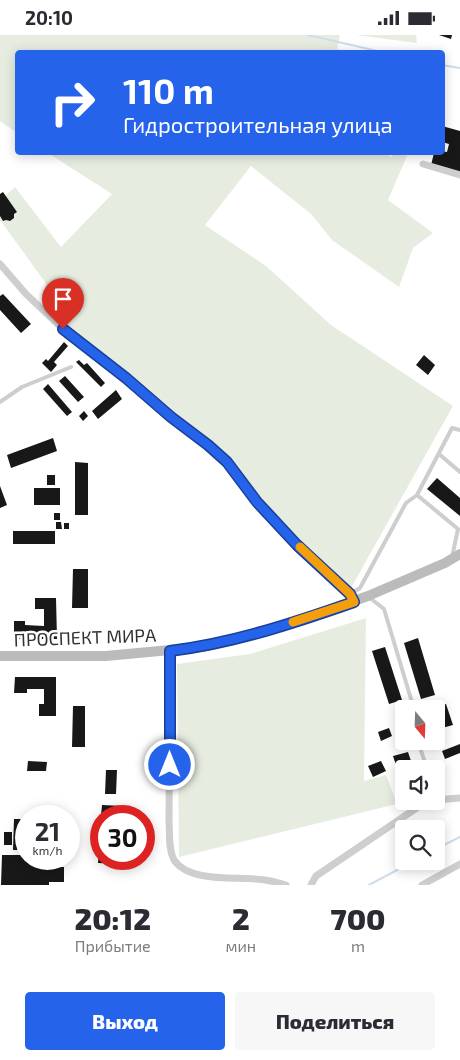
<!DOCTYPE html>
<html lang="ru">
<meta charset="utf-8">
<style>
:root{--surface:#fff;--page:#f7f7f7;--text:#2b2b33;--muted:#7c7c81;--accent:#2563eb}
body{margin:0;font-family:"Exo 2",sans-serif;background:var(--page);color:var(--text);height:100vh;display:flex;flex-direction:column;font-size:19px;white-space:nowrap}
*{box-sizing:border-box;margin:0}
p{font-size:16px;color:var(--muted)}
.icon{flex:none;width:28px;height:28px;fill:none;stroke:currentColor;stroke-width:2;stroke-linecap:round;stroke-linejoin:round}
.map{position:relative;height:850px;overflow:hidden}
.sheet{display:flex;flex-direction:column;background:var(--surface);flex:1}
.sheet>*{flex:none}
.banner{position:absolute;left:15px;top:15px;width:430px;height:105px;border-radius:5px;box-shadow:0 2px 12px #0003;background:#2563eb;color:#fff;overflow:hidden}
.needle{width:32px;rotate:161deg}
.controls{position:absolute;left:395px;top:665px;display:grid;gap:10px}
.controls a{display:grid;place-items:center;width:50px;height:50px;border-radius:5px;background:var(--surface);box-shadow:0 2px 12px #0003;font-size:25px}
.speed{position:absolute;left:15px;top:770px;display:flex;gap:10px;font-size:25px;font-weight:700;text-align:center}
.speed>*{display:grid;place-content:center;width:65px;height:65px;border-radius:50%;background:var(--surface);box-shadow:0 2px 12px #0003;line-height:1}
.speed small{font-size:12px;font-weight:400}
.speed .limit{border:8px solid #d22;background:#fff;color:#111}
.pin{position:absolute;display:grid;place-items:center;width:42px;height:42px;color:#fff;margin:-51px -21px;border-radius:50% 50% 50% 0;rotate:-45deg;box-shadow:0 0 5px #0007}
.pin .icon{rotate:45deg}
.me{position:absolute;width:55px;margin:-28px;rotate:0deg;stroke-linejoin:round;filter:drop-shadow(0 0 4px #0008)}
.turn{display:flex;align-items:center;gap:18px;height:105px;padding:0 25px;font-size:22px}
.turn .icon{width:65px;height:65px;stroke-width:2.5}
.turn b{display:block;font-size:35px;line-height:42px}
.eta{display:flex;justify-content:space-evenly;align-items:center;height:85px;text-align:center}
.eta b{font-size:30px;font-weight:800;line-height:35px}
.action{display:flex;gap:10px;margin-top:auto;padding:10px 25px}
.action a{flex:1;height:58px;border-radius:5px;background:var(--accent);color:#fff;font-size:20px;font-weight:800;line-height:58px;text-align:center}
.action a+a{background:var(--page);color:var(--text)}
.status{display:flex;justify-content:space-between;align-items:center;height:35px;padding:0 25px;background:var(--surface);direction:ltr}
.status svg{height:14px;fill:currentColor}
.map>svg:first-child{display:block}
.green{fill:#e6ede0}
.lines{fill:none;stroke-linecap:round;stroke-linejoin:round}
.stream{stroke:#cdddec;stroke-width:2}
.building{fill:#181818}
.lane{stroke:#cecece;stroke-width:4}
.street{stroke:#cecece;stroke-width:7}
.secondary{stroke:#bbb;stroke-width:10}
.route-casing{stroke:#184099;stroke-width:12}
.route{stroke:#2563eb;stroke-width:9}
.slow{stroke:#f59e0b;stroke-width:9}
.labels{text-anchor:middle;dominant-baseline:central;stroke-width:5;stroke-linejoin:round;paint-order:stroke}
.street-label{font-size:18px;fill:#313131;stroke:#fff}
</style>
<div class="status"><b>20:10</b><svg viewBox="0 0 49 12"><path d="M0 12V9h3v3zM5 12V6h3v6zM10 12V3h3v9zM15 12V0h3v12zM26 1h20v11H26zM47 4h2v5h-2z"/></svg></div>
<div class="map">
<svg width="460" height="850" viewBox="0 0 460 850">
<rect width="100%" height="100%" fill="#fff"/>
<path class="green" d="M0,0H340L337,14L350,17L18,18L17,98L0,86Z
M356,0H416L417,8Z
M48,118H385L391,122L394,118H402L407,121L388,165L433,198L413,213L399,252L332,205L311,179L251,131L205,190L266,231L331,290L453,371L351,553L283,489L216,413L65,293L45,247L0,185V165L15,152L61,212L112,159Z
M366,583L364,746L386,740L397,769L179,822L177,629L250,619Z"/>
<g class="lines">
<path class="stream" d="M308,0L386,18
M442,30L460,33
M436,814L460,802
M369,850L414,826"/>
</g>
<path class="building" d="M439,0H452L451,4Z
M442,91L460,96V138L431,130L434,118H442V116L447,117L449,109L442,107Z
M3,157L17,177L14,179V183L10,186L6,185L3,186L0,181V159Z
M3,259L31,289L21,298L0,275V261Z
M64,307L68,311L54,327L57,330L51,337L42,328L46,324L48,326Z
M424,320L435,330L428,340L416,330Z
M79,325L84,330L87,328L105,348L101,352L76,327Z
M65,341L84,362L78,367L59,346Z
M48,349L72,377L67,381L43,354Z
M116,355L122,364L98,384L92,376Z
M84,376L88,381L83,386L79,381Z
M53,403L57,416L11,433L7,420Z
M75,427L88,428V480H75Z
M47,440H55V450H47Z
M437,443L460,463V481L427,454Z
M0,451L7,470L0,473Z
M34,453H60V470H34Z
M54,478H60V485H54Z
M56,487H61L62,494H56Z
M64,488H69V494H64Z
M13,496H55V509H13Z
M73,534H88V573H72Z
M35,563H56L57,604H14V586H25V590L44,591V574H35Z
M418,603L435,660L421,664L404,608Z
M385,612L402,665L389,669L372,616Z
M15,642H56V681H39V669H44V654H27V658H14Z
M446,669L453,690L442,693L436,672Z
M73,671H85V712H72Z
M389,693L392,701L381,706L378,697Z
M460,709V718L445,724L442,716Z
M408,717L412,729L397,733L393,721Z
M28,726L47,727L46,736H27Z
M381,726L386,736L373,742L368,731Z
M106,735H117L116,759H105Z
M102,770L123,771L122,781H101Z
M14,784H26V815H13Z
M4,797H12V810H4Z
M100,802H101V824H119V829L98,828Z
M2,820H26V824H49V832H64V847H49V850H1Z"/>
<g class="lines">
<path class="lane" d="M0,367L22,352L71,332
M439,419L460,437
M417,460L458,494L452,522
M350,559L360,553L406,468L417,460L452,393L460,395
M370,563L384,574L414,674
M418,706L427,734"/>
<path class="street" d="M423,129L460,140
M0,229L26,259L63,294L126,343L171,382L208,410L227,427L257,467L297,510L350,559L354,567
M170,616L169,787C170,799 168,814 174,825C189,847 232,842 255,844C266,844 276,847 286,850
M436,765L460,763
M311,850L316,841L427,766
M422,850L460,829"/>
<path class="secondary" d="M0,621H106L202,612L233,605L294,587L368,561L445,528L460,519"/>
</g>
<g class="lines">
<g class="route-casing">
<path id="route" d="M63,294L126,343L171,382L208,410L227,427L257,467L297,510L350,559L354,567C294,588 234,608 170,616V730"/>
</g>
<use href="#route" class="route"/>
<path class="slow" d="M293,587L354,567L350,559L300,512"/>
</g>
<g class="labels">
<g class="street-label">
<text transform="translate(85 602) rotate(-2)">ПРОСПЕКТ МИРА</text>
</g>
</g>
</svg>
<div class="controls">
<a><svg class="needle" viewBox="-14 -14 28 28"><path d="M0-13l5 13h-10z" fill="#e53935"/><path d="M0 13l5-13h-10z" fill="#7c7c81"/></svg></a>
<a><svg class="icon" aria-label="sound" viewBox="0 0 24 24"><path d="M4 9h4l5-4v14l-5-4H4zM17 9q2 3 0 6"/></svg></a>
<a><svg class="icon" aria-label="search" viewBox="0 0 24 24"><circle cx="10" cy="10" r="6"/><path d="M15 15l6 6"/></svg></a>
</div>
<div class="speed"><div>21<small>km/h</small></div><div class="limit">30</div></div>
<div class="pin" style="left:63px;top:294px;background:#d93025"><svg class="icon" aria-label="arrive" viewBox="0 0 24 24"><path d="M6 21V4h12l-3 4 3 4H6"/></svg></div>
<svg class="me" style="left:170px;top:730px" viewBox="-20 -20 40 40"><circle r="17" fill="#2563eb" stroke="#fff" stroke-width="3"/><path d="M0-11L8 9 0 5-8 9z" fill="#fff"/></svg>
<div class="banner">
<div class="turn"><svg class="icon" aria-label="right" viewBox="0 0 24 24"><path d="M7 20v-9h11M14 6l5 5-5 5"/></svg><div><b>110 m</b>Гидростроительная улица</div></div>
</div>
</div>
<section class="sheet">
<div class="eta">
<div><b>20:12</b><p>Прибытие</p></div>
<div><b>2</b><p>мин</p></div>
<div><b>700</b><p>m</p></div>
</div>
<div class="action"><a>Выход</a><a>Поделиться</a></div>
</section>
